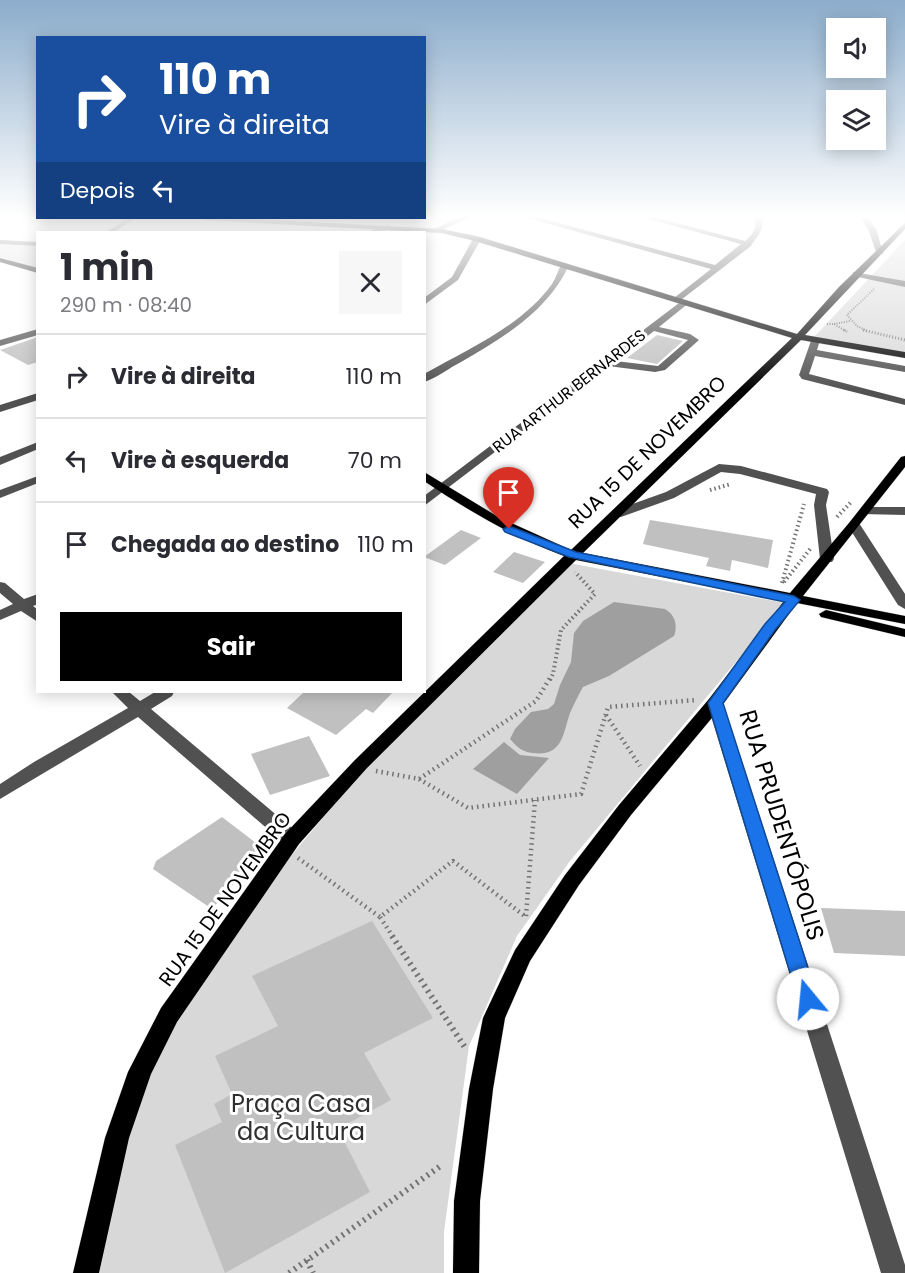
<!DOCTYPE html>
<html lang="pt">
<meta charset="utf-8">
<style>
:root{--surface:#fff;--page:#f7f7f7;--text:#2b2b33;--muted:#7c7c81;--line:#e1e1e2;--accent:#000}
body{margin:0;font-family:Poppins,sans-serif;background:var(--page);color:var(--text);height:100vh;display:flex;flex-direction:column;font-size:22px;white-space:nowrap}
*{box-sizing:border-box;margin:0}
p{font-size:20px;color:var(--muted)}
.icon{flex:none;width:33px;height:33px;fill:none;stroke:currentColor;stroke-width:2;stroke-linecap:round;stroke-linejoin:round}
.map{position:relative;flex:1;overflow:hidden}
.panel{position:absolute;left:36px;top:231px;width:390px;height:462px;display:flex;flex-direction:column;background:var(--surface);border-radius:0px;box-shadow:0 3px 15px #0003}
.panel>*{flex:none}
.guide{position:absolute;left:36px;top:36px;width:390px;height:183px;border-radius:0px;box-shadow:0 3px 15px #0003;background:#1a4fa0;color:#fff;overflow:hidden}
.buttons{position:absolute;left:826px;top:18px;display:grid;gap:12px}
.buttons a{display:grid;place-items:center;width:60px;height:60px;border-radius:0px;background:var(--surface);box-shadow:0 3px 15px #0003;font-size:30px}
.pin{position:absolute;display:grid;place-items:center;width:51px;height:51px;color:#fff;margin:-62px -26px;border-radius:50% 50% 50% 0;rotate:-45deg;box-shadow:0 0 6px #0007}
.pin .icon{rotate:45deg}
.me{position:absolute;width:66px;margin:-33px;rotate:343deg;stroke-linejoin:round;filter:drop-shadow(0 0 4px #0008)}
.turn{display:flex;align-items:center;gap:21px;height:126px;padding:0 24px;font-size:27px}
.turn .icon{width:78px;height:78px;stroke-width:2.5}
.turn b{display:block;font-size:42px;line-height:51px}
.then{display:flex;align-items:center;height:57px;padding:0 24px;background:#0003;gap:12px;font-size:22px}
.round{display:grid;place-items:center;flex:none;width:63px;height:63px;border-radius:0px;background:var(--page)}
.overview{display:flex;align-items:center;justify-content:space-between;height:102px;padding:0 24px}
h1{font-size:36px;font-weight:700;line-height:45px}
.action{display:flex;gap:12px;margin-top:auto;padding:12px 24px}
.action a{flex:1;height:69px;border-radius:0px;background:var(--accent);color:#fff;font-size:24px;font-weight:700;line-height:69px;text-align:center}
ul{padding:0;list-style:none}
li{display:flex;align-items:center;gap:18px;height:84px;padding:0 24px;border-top:2px solid var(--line)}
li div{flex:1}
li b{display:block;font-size:22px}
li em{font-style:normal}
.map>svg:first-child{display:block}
.green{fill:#d8d8d8}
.water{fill:#9f9f9f}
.building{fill:#c0c0c0}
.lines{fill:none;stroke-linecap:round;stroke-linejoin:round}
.major-casing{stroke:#dbdbdb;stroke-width:1}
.path-far4{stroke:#737373;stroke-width:2;stroke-dasharray:1 1.5;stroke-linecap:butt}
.path-far3{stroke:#737373;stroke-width:3;stroke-dasharray:1 2;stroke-linecap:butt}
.path-far2{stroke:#737373;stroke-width:4;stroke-dasharray:1.5 3;stroke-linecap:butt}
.path-far1{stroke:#737373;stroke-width:4.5;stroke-dasharray:1.5 4;stroke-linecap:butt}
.path{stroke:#737373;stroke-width:6;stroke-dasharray:2 4.5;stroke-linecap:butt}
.minor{fill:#515151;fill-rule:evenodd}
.major{fill:#000;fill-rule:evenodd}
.route{fill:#1a73e8;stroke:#114b97;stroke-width:1.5}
.labels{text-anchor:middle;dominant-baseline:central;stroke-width:6;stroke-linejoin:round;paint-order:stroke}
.far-street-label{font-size:16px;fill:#000;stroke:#fff}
.street-label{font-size:20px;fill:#000;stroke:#fff}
.near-street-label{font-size:24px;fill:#000;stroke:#fff}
.near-park-label{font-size:24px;fill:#2f2f2f;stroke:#fff}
</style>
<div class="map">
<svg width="905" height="1273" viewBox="0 0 905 1273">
<rect width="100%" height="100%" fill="#fff"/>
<path class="green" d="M905,240V352L860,348L815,336Z
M0,244L37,246V268L0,257Z
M568,563L785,603L570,861L517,936L469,1046L444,1232V1273H98L126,1140L146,1079L174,1020L279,870L354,781Z"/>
<path class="water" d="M614,602L665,609C675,615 678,625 674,636L609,676L583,687C578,696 574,704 570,713C563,733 563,757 533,753C522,752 517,747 510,739L515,729L531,712L548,709L554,704L560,685L571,662L574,633L583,621Z
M504,742L520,755L549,758L517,794L473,769Z"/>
<path class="building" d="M657,335L683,341L657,364L627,358Z
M38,337V362L28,365L0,350Z
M650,520L773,540L768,568L732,560L730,571L706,566L709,558L643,544Z
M461,530L481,538L445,565L424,557Z
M514,552L545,562L523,583L493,572Z
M304,692H393L373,713L366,709L336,735L287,708Z
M309,736L330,776L270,795L251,754Z
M222,817L264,849L212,909L153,869L156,861Z
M821,908L905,911V956L834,953Z
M372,921L433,1018L364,1053L391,1100L338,1129L370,1192L225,1273L175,1145L222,1122L214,1104L232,1094L215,1056L278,1026L252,976Z"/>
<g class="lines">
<g class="major-casing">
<path id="major" d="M200,218H234L442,229L480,237L797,334L839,287L905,223V229L805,335L905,352V358L801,340L583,553L790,593L849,523L901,457L905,456V467L803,596L905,616V624L797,603L721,707L631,815L579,885L530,961L505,1018L493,1089L480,1201L479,1273H453L454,1201L469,1089L483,1018L515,950L565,875L619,805L709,699L784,601L576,560L367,768L299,844L177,1022L151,1074L129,1138L99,1273H73L105,1138L128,1072L161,1008L285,834L355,760L564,556C513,537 469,511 424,481V472L500,518L571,550L792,338L475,241L442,233L204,220Z
M0,258L38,268V273L0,262Z
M826,610L905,629V637L821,617L819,614Z"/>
</g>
<path class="path-far4" d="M827,324H834L846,331
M834,324L850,321
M867,331L857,326L847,315L875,288"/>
<path class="path-far3" d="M844,330L847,332
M863,330L905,340"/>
<path class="path-far2" d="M710,490L731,484
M837,517L852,501
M784,582L811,548
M782,583L804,504
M550,680L553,674L561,630L595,594L575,572"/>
<path class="path-far1" d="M606,715L640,766
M376,771L419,779L536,701L550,678
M419,779L468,808L581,794L608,707L696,700
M298,858L380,917
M526,916L535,800
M393,937L380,917L453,861L526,917"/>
<path class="path" d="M392,936L466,1049
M307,1260L313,1273
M289,1273L442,1165"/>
<path class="minor" d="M465,215H475L438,232L431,230Z
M517,215H529L715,265L741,244L634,215H646L745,241C755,233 757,227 754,215H762C765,230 758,235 751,246L677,303L673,300L674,298L711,269Z
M859,215H866L877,231L883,254L876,252L869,231Z
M128,218H136L114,232H106Z
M388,225L391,229L377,232H367Z
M474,237L481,239L458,280L424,305V298L452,277Z
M0,240L38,242V246L0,244Z
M562,263L569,265C548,311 504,337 461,362C449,368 437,378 424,382V374C468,349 522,326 552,284C556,278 558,270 562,263Z
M853,272L905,281V287L853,276Z
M683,300L690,302L659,327L690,334L699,340L665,370L655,372L608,366L424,506V496ZM654,331L688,340L658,366L615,361Z
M38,329V335L0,346V340Z
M812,338L820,340L817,350L905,366V372L815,356L809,374L905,399V405L802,379L799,375Z
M38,393V400L0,412V405Z
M38,442V449L0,465V457Z
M719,464L741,466L827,489L829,492L826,505L834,559L832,562H822L820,559L814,505L816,494L740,474L721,472L674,498L621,517H613L611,514L613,511L666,492Z
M38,476V483L0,498V490Z
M865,507H905V515L861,514L859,511Z
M854,522L859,523L905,594V609L898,605L848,526Z
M0,582L5,583L24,599L38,594V604L33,606L38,610V622L21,611L0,620V610L13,604L0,593Z
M112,692H129L140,701L155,692H174L172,696L151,709L299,834L301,839L299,844L292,846L285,844L138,717L0,799V784L34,762L128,708Z
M715,698L721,699L723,703L905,1265V1273H881L707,703L709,699Z"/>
<use href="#major" class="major"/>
</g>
<linearGradient id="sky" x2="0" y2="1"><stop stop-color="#8baccb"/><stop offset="0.55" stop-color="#fff"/><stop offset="1" stop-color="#fff" stop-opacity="0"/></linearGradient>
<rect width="905" height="393" fill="url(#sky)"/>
<path class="route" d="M509,526L576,552L794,596L800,600L775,630L723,703L818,999L815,1006L808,1008L801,1006L798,999L708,703L765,624L785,602L569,557L505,532L503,529Z"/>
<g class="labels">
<g class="far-street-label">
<text transform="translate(569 391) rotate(-38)">RUA ARTHUR BERNARDES</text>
</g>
<g class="street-label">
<text transform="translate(647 452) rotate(-44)">RUA 15 DE NOVEMBRO</text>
<text transform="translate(225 899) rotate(-54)">RUA 15 DE NOVEMBRO</text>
</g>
<g class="near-street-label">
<text transform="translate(782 825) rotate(73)">RUA PRUDENTÓPOLIS</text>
</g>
<g class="near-park-label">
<text x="301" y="1103">Praça Casa<tspan x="301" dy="28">da Cultura</tspan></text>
</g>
</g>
</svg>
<div class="buttons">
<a><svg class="icon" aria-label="sound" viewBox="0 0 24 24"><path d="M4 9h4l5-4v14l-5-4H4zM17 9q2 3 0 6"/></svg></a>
<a><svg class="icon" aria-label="layers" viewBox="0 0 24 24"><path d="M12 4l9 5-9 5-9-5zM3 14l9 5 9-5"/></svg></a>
</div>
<div class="pin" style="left:509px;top:529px;background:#d93025"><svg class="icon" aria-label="arrive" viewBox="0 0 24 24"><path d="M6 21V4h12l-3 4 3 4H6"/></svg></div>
<svg class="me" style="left:808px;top:999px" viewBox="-20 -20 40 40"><circle r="19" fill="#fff"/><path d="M0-13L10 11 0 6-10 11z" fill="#1a73e8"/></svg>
<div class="guide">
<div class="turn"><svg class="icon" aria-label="right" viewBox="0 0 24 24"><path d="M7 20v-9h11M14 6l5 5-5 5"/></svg><div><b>110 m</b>Vire à direita</div></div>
<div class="then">Depois<svg class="icon" aria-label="left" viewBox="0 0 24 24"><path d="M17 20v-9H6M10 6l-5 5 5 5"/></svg></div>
</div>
<section class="panel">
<div class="overview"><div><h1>1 min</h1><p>290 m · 08:40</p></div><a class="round"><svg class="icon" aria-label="close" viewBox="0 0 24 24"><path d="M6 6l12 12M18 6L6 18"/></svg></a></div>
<ul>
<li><svg class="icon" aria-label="right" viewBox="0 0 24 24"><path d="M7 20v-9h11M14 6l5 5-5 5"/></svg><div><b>Vire à direita</b></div><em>110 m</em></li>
<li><svg class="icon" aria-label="left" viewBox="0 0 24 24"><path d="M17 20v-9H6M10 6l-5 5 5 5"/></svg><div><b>Vire à esquerda</b></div><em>70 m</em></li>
<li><svg class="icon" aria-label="arrive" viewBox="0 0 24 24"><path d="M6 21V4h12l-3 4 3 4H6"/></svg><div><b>Chegada ao destino</b></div><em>110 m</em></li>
</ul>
<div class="action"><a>Sair</a></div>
</section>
</div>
